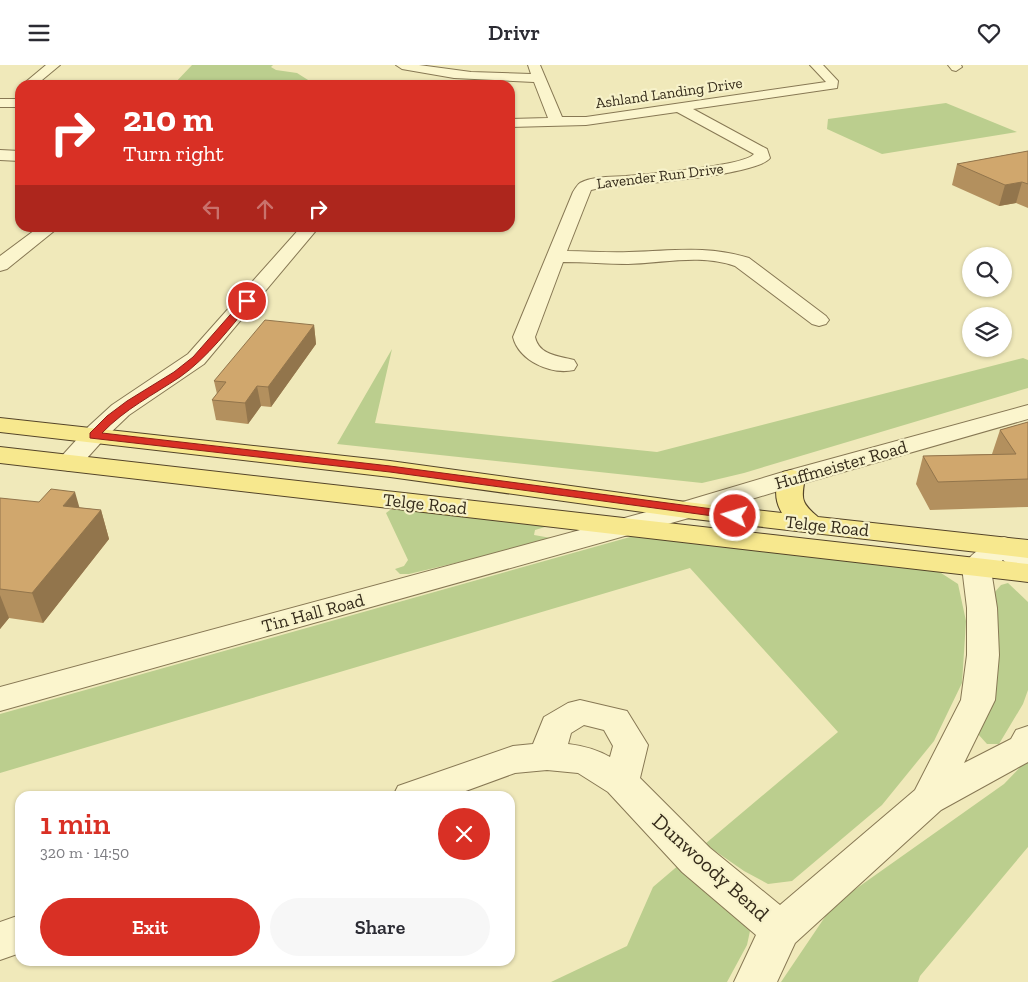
<!DOCTYPE html>
<meta charset="utf-8">
<style>
:root{--surface:#fff;--page:#f7f7f7;--text:#2b2b33;--muted:#7c7c81;--accent:#d93025}
body{margin:0;font-family:"Zilla Slab",serif;background:var(--page);color:var(--text);height:100vh;display:flex;flex-direction:column;font-size:19px;white-space:nowrap}
*{box-sizing:border-box;margin:0}
p{font-size:16px;color:var(--muted)}
.icon{flex:none;width:28px;height:28px;fill:none;stroke:currentColor;stroke-width:2;stroke-linecap:round;stroke-linejoin:round}
.map{position:relative;flex:1;overflow:hidden}
.sheet{position:absolute;left:15px;top:726px;width:500px;height:175px;display:flex;flex-direction:column;background:var(--surface);border-radius:15px;box-shadow:0 1px 4px #0004}
.sheet>*{flex:none}
.top-card{position:absolute;left:15px;top:15px;width:500px;height:152px;border-radius:15px;box-shadow:0 1px 4px #0004;background:#d93025;color:#fff;overflow:hidden}
.tools{position:absolute;left:962px;top:182px;display:grid;gap:10px}
.tools a{display:grid;place-items:center;width:50px;height:50px;border-radius:50%;background:var(--surface);box-shadow:0 1px 4px #0004;font-size:25px}
.pin{position:absolute;display:grid;place-items:center;width:42px;height:42px;color:#fff;margin:-21px;border:2px solid #fff;border-radius:50%;box-shadow:0 1px 5px #0007}
.me{position:absolute;width:55px;margin:-28px;rotate:276deg;stroke-linejoin:round;filter:drop-shadow(0 0 4px #0008)}
.turn{display:flex;align-items:center;gap:18px;height:105px;padding:0 25px;font-size:22px}
.turn .icon{width:65px;height:65px;stroke-width:2.5}
.turn b{display:block;font-size:35px;line-height:42px}
.lanes{display:flex;align-items:center;height:48px;padding:0 25px;background:#0003;justify-content:center;gap:25px;direction:ltr}
.lanes .off{opacity:.35}
.round{display:grid;place-items:center;flex:none;width:52px;height:52px;border-radius:26px;background:var(--page)}
.headline{display:flex;align-items:center;justify-content:space-between;height:85px;padding:0 25px}
h1{font-size:30px;font-weight:600;line-height:38px;color:var(--accent)}
.button{display:flex;gap:10px;margin-top:auto;padding:10px 25px}
.button a{flex:1;height:58px;border-radius:30px;background:var(--accent);color:#fff;font-size:20px;font-weight:600;line-height:58px;text-align:center}
.button a+a{background:var(--page);color:var(--text)}
header{display:flex;justify-content:space-between;align-items:center;height:65px;padding:0 25px;background:var(--surface);font-size:22px;font-weight:600}
.map>svg:first-child{display:block}
.green{fill:#bbce8e}
.lines{fill:none;stroke-linecap:round;stroke-linejoin:round}
.minor-casing{stroke:#877854;stroke-width:2}
.major-casing{stroke:#544429;stroke-width:2}
.minor{fill:#fbf5cd;fill-rule:evenodd}
.major{fill:#f7e88e;fill-rule:evenodd}
.wall{fill:#b3905e}
.shaded-wall{fill:#92754c}
.building{fill:#d0a76d;stroke:#92754c}
.route{fill:#d93025;stroke:#8d1f18}
.labels{text-anchor:middle;dominant-baseline:central;stroke-width:4.5;stroke-linejoin:round;paint-order:stroke}
.far-street-label{font-size:15px;fill:#352b1a;stroke:#f7f2ca}
.street-label{font-size:18px;fill:#352b1a;stroke:#f7f2ca}
.near-street-label{font-size:21px;fill:#352b1a;stroke:#f7f2ca}
</style>
<header><svg class="icon" aria-label="menu" viewBox="0 0 24 24"><path d="M4 6h16M4 12h16M4 18h16"/></svg>Drivr<svg class="icon" aria-label="heart" viewBox="0 0 24 24"><path d="M12 20l-8-8c-3-5 5-10 8-4 3-6 11-1 8 4z"/></svg></header>
<div class="map">
<svg width="1028" height="917" viewBox="0 0 1028 917">
<rect width="100%" height="100%" fill="#f0e9ba"/>
<path class="green" d="M192,0H273L271,2L276,5L297,8L316,20L174,19Z
M946,38L1017,67L882,89L827,64L828,54Z
M392,284L375,358L657,387L1023,293L1028,295V323L744,408L702,418L337,379Z
M400,444L538,460L545,462L535,465L534,470L551,473L543,477L409,509H400L395,504L404,501L408,495L386,448L390,445Z
M652,471L938,506L958,519L966,556L962,618L934,676L882,740L792,816L768,819L744,806L705,779L838,667L690,503L0,708V649L630,472Z
M1008,518L1028,537V625L1023,639L999,679H987L978,669C1000,621 1003,580 994,528L1001,520Z
M1028,694V782L920,911L918,917H781L833,840L1004,719Z
M680,799L733,846L750,866L747,880L727,917H551L627,881L653,822Z"/>
<g class="lines">
<g class="minor-casing">
<path id="minor" d="M46,0H60L36,20H22Z
M396,0H419L471,7L531,9L528,0H540L562,52H586L826,17L810,0H823L838,16L837,23L693,44L767,84L770,93C757,111 627,120 600,123L591,125L567,186C588,186 609,188 629,187C673,186 706,180 749,193L826,251L829,255L826,259L819,261L812,259L735,201C700,189 665,198 628,199C607,199 585,197 563,197L535,272C539,290 558,291 574,295L577,300L574,305C551,310 519,296 513,272L573,127C575,124 577,120 580,118C593,111 612,112 626,111C647,109 745,101 754,89L677,47L586,60L510,62V54L548,53L534,17L454,13L402,4Z
M948,0H961L962,2L956,6L952,5Z
M0,34H20V42H0Z
M0,85L20,86V96L0,95Z
M39,162H59L7,204L0,206V191Z
M301,162H319L204,299L129,350L106,372L78,403L69,406L60,403L56,398L60,393L89,361L112,340L188,289Z
M1028,340V354L801,419L696,451L0,646V622L676,439L783,407Z
M1004,472L1014,475L1028,487V511L1018,508L1003,495L991,505L997,543L999,590L995,635L964,698L1011,674L1016,665L1028,661V697L941,745L795,878L777,917H734L756,870L682,807L608,727L578,708L547,705L515,708L452,731H393L398,721L513,681L533,679L544,652L568,638L580,635L627,646L648,680L640,713L710,783L780,840L915,725L961,635L967,590V543L962,502C970,489 989,476 1004,472ZM584,660L604,665L613,681L610,692C596,684 584,681 568,679L571,668Z
M20,850V888L0,895V857Z"/>
</g>
<g class="major-casing">
<path id="major" d="M0,353L390,396L686,437L782,448C774,435 774,420 783,407L792,405L801,407L805,413C801,434 801,438 818,452L1028,475V493L686,453L390,412L0,367Z
M0,382L1028,499V517L0,398Z"/>
</g>
<use href="#minor" class="minor"/>
<use href="#major" class="major"/>
</g>
<path class="wall" d="M1028,86V143L1016,138L999,141L952,120L957,99Z
M314,260L316,279L271,342L261,341L248,359L216,355L212,335L217,329L214,316Z
M1028,357V442L930,445L916,419L923,391L992,389L1000,365Z
M0,433L101,445L109,474L43,558L9,553L0,564Z"/>
<path class="shaded-wall" d="M1022,117L1016,138L999,141L1005,120Z
M314,260L316,279L271,342L268,322Z
M257,321L261,341L248,359L245,338Z
M75,427L83,455L63,441Z
M101,445L109,474L43,558L32,528Z
M0,530L9,553L0,564Z"/>
<path class="building" d="M1028,86V119L1022,117L1005,120L957,99Z
M265,255L314,260L268,322L257,321L245,338L212,335L226,317L214,316Z
M1028,357V414L938,417L923,391L1016,389L1000,365Z
M51,424L75,427L63,441L101,445L32,528L0,524V433L39,437Z"/>
<path class="route" d="M244,234L252,236C232,261 206,294 180,312C153,330 125,344 102,368L390,401L735,447L741,451L735,454L390,407L90,373V368L107,351L127,336L174,307L193,292Z"/>
<g class="labels">
<g class="far-street-label">
<text transform="translate(669 28) rotate(-8)">Ashland Landing Drive</text>
<text transform="translate(660 111) rotate(-7)">Lavender Run Drive</text>
</g>
<g class="street-label">
<text transform="translate(841 400) rotate(-16)">Huffmeister Road</text>
<text transform="translate(425 439) rotate(6)">Telge Road</text>
<text transform="translate(827 461) rotate(6)">Telge Road</text>
<text transform="translate(313 548) rotate(-15)">Tin Hall Road</text>
</g>
<g class="near-street-label">
<text transform="translate(711 802) rotate(42)">Dunwoody Bend</text>
</g>
</g>
</svg>
<div class="tools">
<a><svg class="icon" aria-label="search" viewBox="0 0 24 24"><circle cx="10" cy="10" r="6"/><path d="M15 15l6 6"/></svg></a>
<a><svg class="icon" aria-label="layers" viewBox="0 0 24 24"><path d="M12 4l9 5-9 5-9-5zM3 14l9 5 9-5"/></svg></a>
</div>
<div class="pin" style="left:247px;top:236px;background:#d93025"><svg class="icon" aria-label="arrive" viewBox="0 0 24 24"><path d="M6 21V4h12l-3 4 3 4H6"/></svg></div>
<svg class="me" style="left:735px;top:451px" viewBox="-20 -20 40 40"><circle r="17" fill="#d93025" stroke="#fff" stroke-width="3"/><path d="M0-11L8 9 0 5-8 9z" fill="#fff"/></svg>
<div class="top-card">
<div class="turn"><svg class="icon" aria-label="right" viewBox="0 0 24 24"><path d="M7 20v-9h11M14 6l5 5-5 5"/></svg><div><b>210 m</b>Turn right</div></div>
<div class="lanes"><svg class="icon off" aria-label="left" viewBox="0 0 24 24"><path d="M17 20v-9H6M10 6l-5 5 5 5"/></svg><svg class="icon off" aria-label="ahead" viewBox="0 0 24 24"><path d="M12 20V5M6 11l6-6 6 6"/></svg><svg class="icon" aria-label="right" viewBox="0 0 24 24"><path d="M7 20v-9h11M14 6l5 5-5 5"/></svg></div>
</div>
<section class="sheet">
<div class="headline"><div><h1>1 min</h1><p>320 m · 14:50</p></div><a class="round" style="background:#d93025;color:#fff"><svg class="icon" aria-label="close" viewBox="0 0 24 24"><path d="M6 6l12 12M18 6L6 18"/></svg></a></div>
<div class="button"><a>Exit</a><a>Share</a></div>
</section>
</div>
